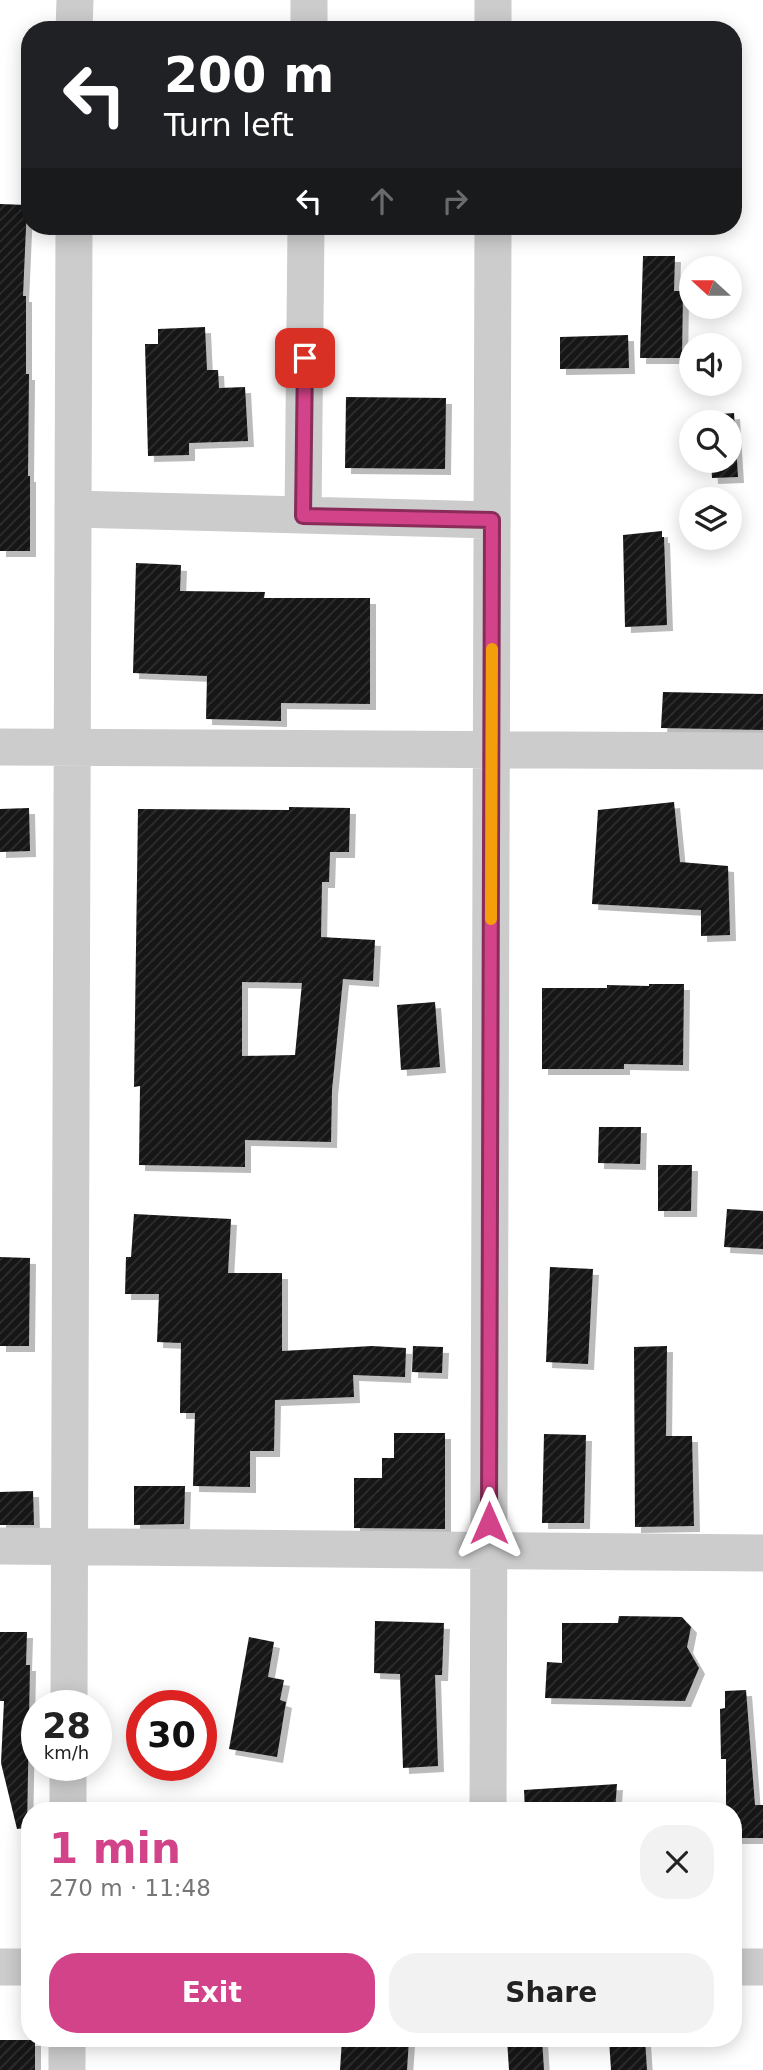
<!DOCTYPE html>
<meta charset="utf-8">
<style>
:root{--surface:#fff;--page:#f2f2f2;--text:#222;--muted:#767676;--accent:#d34389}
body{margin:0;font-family:"DejaVu Sans",sans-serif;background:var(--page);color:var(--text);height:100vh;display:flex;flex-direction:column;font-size:26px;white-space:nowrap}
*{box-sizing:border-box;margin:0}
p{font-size:23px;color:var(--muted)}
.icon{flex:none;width:38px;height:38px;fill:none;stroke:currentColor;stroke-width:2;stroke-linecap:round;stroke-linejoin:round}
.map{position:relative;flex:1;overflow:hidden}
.sheet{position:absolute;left:21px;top:1802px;width:721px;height:245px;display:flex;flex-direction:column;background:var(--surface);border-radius:28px;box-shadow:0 4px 18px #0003}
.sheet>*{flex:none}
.banner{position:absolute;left:21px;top:21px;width:721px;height:214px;border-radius:28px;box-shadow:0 4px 18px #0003;background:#202124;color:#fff;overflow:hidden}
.needle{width:46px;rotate:291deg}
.tools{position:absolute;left:679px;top:256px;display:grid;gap:14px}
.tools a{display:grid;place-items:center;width:63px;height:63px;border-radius:50%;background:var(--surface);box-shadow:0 4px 18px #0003;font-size:35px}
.speed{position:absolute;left:21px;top:1690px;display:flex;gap:14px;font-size:35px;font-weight:700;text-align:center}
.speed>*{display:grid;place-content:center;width:91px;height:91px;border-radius:50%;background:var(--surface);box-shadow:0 4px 18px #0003;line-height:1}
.speed small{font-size:18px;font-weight:400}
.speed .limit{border:10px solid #d22;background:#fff;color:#111}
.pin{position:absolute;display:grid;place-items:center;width:60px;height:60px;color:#fff;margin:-30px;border-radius:14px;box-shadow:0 4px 10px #0006}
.me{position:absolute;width:77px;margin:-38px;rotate:0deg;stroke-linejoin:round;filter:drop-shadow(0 0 5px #0008)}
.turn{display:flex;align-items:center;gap:24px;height:147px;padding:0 28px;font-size:32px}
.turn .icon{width:91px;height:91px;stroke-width:2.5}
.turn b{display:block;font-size:49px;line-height:60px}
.lanes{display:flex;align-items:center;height:66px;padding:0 28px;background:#0003;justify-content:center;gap:35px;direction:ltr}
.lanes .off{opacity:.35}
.round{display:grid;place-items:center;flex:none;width:74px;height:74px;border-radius:28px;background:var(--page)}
.overview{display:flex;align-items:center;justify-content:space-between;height:119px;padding:0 28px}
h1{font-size:42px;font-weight:800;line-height:52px;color:var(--accent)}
.cta{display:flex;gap:14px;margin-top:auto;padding:14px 28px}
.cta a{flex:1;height:80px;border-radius:28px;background:var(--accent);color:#fff;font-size:28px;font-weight:800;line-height:80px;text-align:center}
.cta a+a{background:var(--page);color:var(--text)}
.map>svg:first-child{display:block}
.building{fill:url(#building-hatch);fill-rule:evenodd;filter:url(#shadow)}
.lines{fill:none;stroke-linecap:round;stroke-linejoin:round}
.minor{stroke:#ccc;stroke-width:37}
.route-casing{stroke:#892c59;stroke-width:18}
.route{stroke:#d34389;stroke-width:12}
.slow{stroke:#f59e0b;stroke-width:12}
</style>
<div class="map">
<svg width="763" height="2070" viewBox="0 0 763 2070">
<defs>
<pattern id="building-hatch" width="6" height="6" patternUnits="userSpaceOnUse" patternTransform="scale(1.75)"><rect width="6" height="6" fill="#161616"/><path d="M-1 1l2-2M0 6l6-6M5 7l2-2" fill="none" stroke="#303030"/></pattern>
<filter id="shadow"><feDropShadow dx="6" dy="6" stdDeviation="0" flood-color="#0004"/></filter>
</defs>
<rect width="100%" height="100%" fill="#fff"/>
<path class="building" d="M0,204L27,205L23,296H26V374H29L28,476H30V551H0Z
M643,256H675L674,291H683L682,358H640Z
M205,327L207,370H218L219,388L245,387L248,441L189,443V455L148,456L145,344H158V329Z
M628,335L629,368L560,369V337Z
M346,397L446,398L445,469L345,468Z
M734,413L738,477L712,478L711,460H730V422H709L708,415Z
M662,531V537H664L667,625L625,627L623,535Z
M136,563L181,565L180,591L265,592L264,598H370V704L281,703V721L206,719L207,676L133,673Z
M663,692L763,694V730L661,728Z
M674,802L680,862L728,866L730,935L701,936V910L592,904L598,810Z
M289,807L350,808L349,852H330L329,882H322L321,937L375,940L373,981L343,979L332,1090L331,1142L245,1140V1167L139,1165L140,1086L134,1087L138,809L289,810ZM242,982L302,983L295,1055L242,1056Z
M29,808L30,851L0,852V809Z
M649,984H684L683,1065L624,1064V1069H542V988H607V985L649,986Z
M435,1002L440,1067L401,1070L397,1005Z
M599,1127H641L640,1164L598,1163Z
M658,1165H692L691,1211H658Z
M727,1209L763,1211V1249L724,1247Z
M134,1214L231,1219L228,1273H282V1351L372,1346L406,1348L405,1377L353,1375L354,1397L275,1400L274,1451H250V1487L193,1486L195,1413H180L181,1343L157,1342L159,1294H125L126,1257H131Z
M0,1257L30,1258L29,1346H0Z
M550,1267L593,1269L588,1364L546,1362Z
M413,1346L443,1347L442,1373L412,1372Z
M667,1346L666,1436H692L694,1526L635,1527L634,1347Z
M394,1433H445V1529L354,1528V1478H382V1458H394Z
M544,1434L586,1435L584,1523H542Z
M134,1486H185L184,1524L134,1525Z
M33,1491L34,1525H0V1492Z
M619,1616L682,1617L691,1627L687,1647L699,1668L685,1701L545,1698L547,1662L562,1663V1623H618Z
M375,1621L444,1623L442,1675H435L438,1766L403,1768L400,1674L374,1673Z
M0,1632H27L26,1665H30L27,1828L17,1829L1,1763L4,1701H0Z
M249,1637L274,1642L268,1677L284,1680L280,1700L286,1702L277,1757L229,1749Z
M746,1690L755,1805H763V1838H733V1811H726V1759H721L720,1709L725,1708V1691Z
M617,1784L615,1811H525L524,1790Z
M342,2039H409L407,2070H340Z
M507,2039H542L544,2070H509Z
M609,2039H645L647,2070H611Z
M0,2040H35V2070H0Z"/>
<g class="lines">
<path class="minor" d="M74,30L75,0
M309,30V0
M493,30V0
M73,509L492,520
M303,515L306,226
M0,747L763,751
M0,1546L763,1553
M69,1706L74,226
M68,1811V1766
M488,1811L493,226
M0,1967H30
M733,1967H763
M67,2070V2039"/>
</g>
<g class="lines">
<g class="route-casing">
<path id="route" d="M305,358L303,516L492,520L489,1523"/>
</g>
<use href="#route" class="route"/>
<path class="slow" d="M491,919L492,649"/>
</g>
</svg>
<div class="tools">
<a><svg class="needle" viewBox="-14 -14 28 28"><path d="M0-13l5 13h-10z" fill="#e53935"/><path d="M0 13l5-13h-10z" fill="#767676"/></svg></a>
<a><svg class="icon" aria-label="sound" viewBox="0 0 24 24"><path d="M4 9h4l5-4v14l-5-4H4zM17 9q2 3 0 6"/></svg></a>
<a><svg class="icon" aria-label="search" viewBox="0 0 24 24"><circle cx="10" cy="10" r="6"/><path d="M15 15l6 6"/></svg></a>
<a><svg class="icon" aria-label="layers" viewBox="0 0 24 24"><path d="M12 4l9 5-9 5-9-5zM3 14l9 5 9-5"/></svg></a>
</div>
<div class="speed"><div>28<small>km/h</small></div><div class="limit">30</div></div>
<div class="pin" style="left:305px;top:358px;background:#d93025"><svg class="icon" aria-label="arrive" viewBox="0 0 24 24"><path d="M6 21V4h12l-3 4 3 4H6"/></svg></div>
<svg class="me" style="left:489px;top:1523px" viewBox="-20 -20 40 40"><path d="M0-17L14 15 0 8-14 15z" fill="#d34389" stroke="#fff" stroke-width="4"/></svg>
<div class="banner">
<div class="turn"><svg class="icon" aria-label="left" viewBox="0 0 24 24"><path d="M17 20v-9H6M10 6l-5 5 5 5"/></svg><div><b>200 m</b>Turn left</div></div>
<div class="lanes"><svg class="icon" aria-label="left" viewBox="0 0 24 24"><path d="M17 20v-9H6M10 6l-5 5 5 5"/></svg><svg class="icon off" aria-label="ahead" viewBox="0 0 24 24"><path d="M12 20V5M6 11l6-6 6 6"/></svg><svg class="icon off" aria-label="right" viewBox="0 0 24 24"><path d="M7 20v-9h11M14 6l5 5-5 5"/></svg></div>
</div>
<section class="sheet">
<div class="overview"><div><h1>1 min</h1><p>270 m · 11:48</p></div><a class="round"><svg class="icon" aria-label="close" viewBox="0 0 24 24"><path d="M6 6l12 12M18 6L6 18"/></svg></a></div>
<div class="cta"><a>Exit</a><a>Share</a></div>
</section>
</div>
